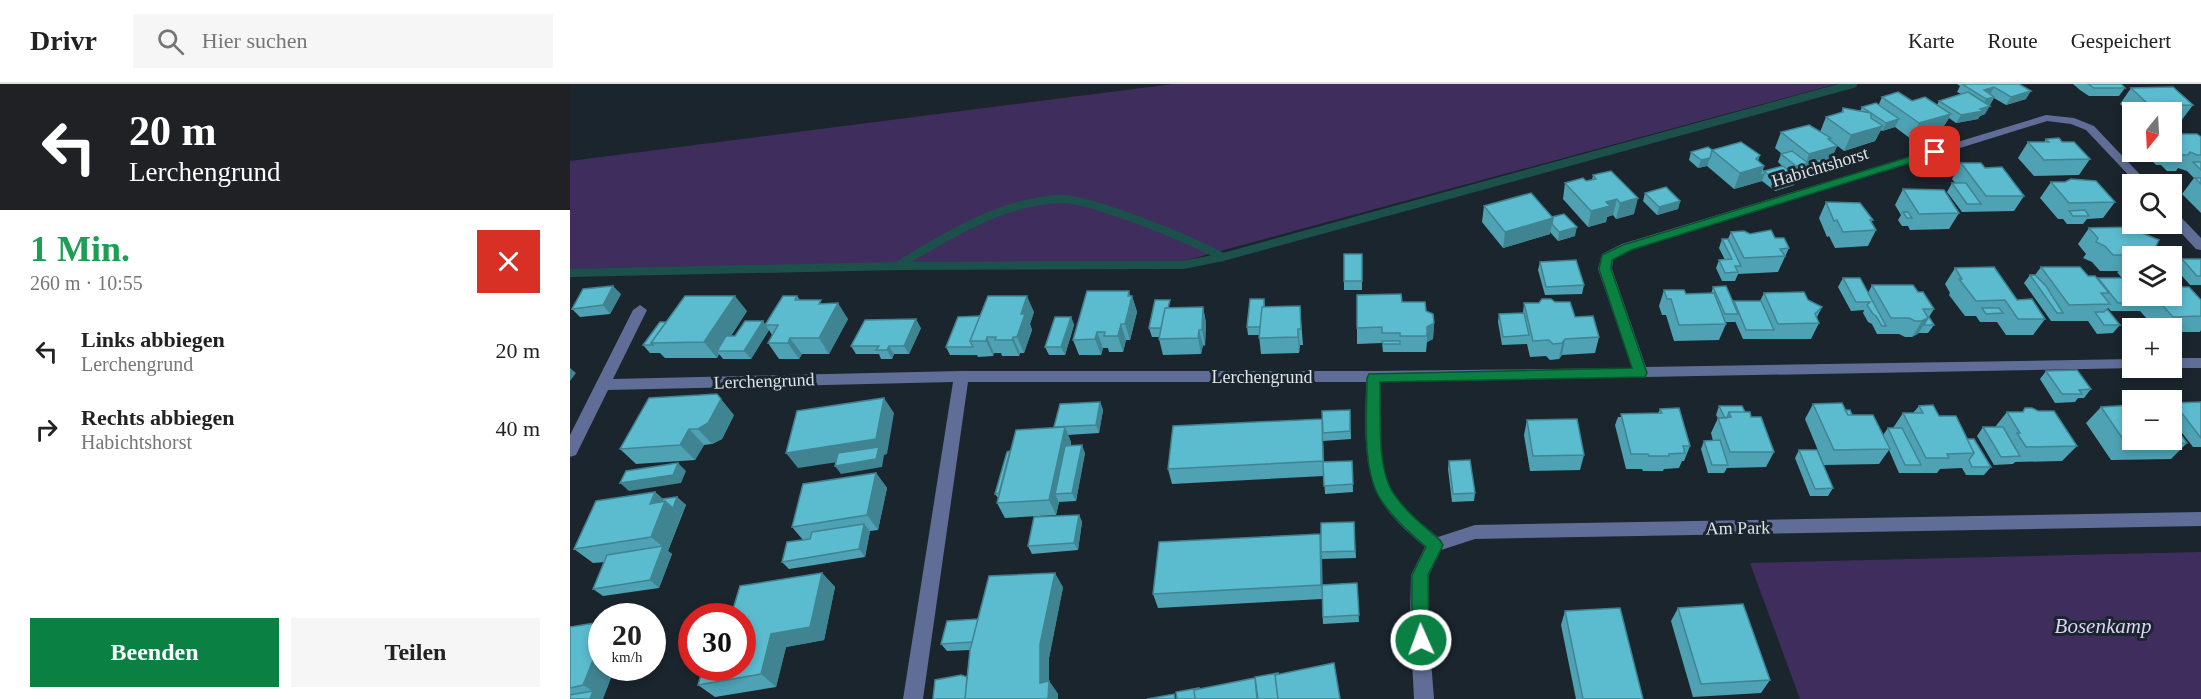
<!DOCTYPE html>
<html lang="de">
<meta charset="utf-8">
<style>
:root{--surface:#fff;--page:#f6f6f6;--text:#222;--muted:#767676;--line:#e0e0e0;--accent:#0b8043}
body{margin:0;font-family:Georgia,serif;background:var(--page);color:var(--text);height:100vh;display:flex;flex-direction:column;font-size:22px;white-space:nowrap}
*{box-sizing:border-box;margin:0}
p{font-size:20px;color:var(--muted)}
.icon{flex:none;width:33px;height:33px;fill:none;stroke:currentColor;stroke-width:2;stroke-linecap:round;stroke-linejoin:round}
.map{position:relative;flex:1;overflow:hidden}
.drawer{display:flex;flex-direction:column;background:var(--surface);width:570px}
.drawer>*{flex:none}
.hud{background:#202124;color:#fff;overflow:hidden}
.needle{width:39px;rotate:198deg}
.fabs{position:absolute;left:1552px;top:18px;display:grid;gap:12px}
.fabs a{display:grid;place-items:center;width:60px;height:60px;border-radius:0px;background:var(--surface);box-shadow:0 3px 9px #0003;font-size:30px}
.speed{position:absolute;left:18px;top:519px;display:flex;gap:12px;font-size:30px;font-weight:700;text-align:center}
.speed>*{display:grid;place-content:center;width:78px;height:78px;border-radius:50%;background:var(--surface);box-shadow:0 3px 9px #0003;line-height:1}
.speed small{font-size:15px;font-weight:400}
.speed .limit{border:9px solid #d22;background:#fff;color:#111}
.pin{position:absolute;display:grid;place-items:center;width:51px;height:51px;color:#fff;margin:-26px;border-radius:12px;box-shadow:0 3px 9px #0006}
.me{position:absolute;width:66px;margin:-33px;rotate:358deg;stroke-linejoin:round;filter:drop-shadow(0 0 4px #0008)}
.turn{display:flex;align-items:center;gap:21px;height:126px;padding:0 30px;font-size:27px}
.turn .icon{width:78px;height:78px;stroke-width:2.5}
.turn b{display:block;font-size:42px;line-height:51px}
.round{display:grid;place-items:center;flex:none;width:63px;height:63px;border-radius:0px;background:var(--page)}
.overview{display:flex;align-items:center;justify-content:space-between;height:102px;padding:0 30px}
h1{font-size:36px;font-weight:700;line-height:45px;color:#1e9e55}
.action{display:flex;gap:12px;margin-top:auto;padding:12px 30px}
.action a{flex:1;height:69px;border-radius:0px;background:var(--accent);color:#fff;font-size:24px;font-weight:700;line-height:69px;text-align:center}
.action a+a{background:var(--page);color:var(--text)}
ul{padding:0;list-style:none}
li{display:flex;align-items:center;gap:18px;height:78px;padding:0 30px}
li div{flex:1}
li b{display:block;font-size:22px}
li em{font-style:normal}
header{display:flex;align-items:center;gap:36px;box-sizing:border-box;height:84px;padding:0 30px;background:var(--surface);border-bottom:2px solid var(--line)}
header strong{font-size:28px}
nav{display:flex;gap:33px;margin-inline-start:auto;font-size:21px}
.search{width:420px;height:54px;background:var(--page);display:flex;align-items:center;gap:15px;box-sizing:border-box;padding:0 21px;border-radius:0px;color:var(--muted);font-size:22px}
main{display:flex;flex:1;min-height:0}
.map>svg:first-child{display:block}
.green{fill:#3f2e5d}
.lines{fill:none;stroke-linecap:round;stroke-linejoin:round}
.stream{stroke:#1c514b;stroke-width:8}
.minor{fill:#5f6d97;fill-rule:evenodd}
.wall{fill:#4ea2b3}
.shaded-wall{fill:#408492}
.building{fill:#5bbcd0;stroke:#408492;stroke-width:1.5}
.route{fill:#0b8043;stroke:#07532c;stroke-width:1.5}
.labels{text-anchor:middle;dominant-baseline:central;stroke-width:6;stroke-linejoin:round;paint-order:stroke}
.street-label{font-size:18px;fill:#dde3e9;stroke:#1b252d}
.near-park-label{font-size:21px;font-style:italic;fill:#ddd3f6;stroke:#1b252d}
</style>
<header>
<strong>Drivr</strong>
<div class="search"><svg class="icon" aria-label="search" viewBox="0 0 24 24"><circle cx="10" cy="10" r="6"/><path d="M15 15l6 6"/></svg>Hier suchen</div>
<nav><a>Karte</a><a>Route</a><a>Gespeichert</a></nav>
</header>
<main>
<section class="drawer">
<div class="hud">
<div class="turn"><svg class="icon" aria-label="left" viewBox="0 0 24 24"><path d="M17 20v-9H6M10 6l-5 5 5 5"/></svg><div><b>20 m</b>Lerchengrund</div></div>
</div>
<div class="overview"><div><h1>1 Min.</h1><p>260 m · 10:55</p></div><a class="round" style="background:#d93025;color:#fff"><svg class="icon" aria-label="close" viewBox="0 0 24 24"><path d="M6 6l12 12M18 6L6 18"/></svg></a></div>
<ul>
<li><svg class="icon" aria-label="left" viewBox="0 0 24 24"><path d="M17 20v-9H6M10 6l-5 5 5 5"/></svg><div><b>Links abbiegen</b><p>Lerchengrund</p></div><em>20 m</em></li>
<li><svg class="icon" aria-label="right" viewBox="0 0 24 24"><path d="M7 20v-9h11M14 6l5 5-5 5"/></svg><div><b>Rechts abbiegen</b><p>Habichtshorst</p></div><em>40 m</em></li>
</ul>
<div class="action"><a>Beenden</a><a>Teilen</a></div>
</section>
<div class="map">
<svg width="1631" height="615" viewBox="0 0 1631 615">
<rect width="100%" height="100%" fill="#1b252d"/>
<path class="green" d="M603,0H1266L595,182L0,189V77Z
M1631,468V615H1230L1180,479Z"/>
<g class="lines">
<path class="stream" d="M327,182C375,153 432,117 490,115C507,115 523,121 539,126C578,139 616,154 653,173
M0,189L327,182L613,181L653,173L1283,0"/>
<path class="minor" d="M1476,31L1504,34L1524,42L1579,100H1567L1516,46L1501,40L1477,37L1062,166L1043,175L1042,185L1076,283L1563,275V284H1568L810,298C811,333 805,378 824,410C835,427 852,440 868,453L905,441L1631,428V442L905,455L871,466L859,491L858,538L864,615H844L840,538L841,491L855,463C841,451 827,439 816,424C790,388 796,340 796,298H398L353,615H333L383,298L38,306L6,371L0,373V351L63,226L70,221L77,226L43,295L391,287H803L1062,284L1028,185L1032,170L1052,160Z
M1602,127L1606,128L1631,154V166L1626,165L1602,139Z
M1602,274H1631V284H1599H1602Z"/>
</g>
<path class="wall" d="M1387,0H1449L1456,15L1436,21L1424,14L1420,21H1418L1415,30L1410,32L1408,35L1386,39L1379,34L1372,45L1341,55L1325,43L1312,47L1311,46L1305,57L1274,67L1260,56L1267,62L1260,78L1258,79L1255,85L1246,88L1242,85L1243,83L1224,90V101L1205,107L1192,97L1164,105L1137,82L1128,84L1119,76L1121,68L1142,66L1190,71L1188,77L1194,82L1193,86L1194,87L1212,82L1208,78L1211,70H1212L1205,64L1211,48H1250L1256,33L1271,29L1273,24L1290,27L1292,23L1309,20L1312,13L1367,21L1369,17L1391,10L1387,8L1390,2Z
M1503,0H1551L1555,4L1549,12H1519L1510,6Z
M1561,4L1623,21L1611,37H1602V28H1563V32L1550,20Z
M1562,33H1563V49L1556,42Z
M1602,50L1631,53V129L1612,110L1624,94L1617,87L1608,84L1606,87H1597L1591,81H1586L1577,71L1579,69L1578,68H1602Z
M1476,55L1492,58L1520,75L1509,91L1464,92L1448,74L1458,58H1474Z
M1391,79L1415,84L1454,112L1444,127L1392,128L1377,108L1382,99H1385L1382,95Z
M1023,91L1064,130L1046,135L1043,131L1037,133L1036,138L1018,143L993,115L995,99L1022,96Z
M1481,98L1545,118L1533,134L1517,135L1513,140H1497L1493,135H1488L1470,114Z
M1333,105L1389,129L1379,145L1340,146L1338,142H1332L1328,136L1331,131L1325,121Z
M1075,109L1110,117L1108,125L1087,131L1073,117Z
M1256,118L1303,136L1301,138L1306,146L1298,162L1265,164L1259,152L1257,153L1249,134Z
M914,122L982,133L1005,152L988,157L980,148V150L933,164L912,138Z
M1519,144L1572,149L1586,162L1593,171L1592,172H1563V193H1551L1547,188L1549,187H1530L1522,178L1513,174L1516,170L1508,160Z
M1161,148L1205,154L1219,164L1208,188L1168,190L1165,197H1152L1146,184L1149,176H1155L1149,164L1152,155H1158Z
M792,170V206H774V197Z
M1612,175H1631V201H1620L1604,183Z
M970,178L1014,201L1012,210L975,211L968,186Z
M1471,183L1527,195L1563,212H1602L1631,216V246L1630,248H1602V244H1585L1570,227H1541L1538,224L1537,225L1550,241L1543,249L1527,250L1518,237H1481L1454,199L1460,191H1465Z
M1385,184L1447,216L1475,235L1463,251H1436L1427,238H1410L1406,232H1395L1379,211L1380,209L1375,200Z
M1273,194L1298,209L1302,201L1348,208L1364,225L1359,233L1364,241L1358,249H1348L1342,253H1335L1329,250H1307L1302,240L1298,238L1293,229L1294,226L1281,227L1268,203Z
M1143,203L1164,220V217H1190L1194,209L1238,216L1252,223L1247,233L1249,239L1241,255H1173L1165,237V238H1155L1156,240L1149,256L1104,257L1096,231H1092L1089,222L1094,206L1116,210H1141Z
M51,210L40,230L10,233L2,225Z
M227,212L230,216L253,220L278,235L259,270H232L229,275H209L198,259L202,251L199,246L181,275H153L149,270L147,274H95L90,269H80L73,261L96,238L177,227L161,252H165L195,240Z
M561,212H562L567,228L560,256H556L553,268H539L538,264H533L531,271H509L503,256Z
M694,215L695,223L730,222L733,261H730L729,269L691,270L689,251H678L677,243Z
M832,218L856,227L864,239L863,255L857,258L856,268H813L812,259L787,260V244Z
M954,219L1005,233L1029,253L1025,269L992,271L989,275L980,276L976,272L960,273L957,260L932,261L928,238L929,230L953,229Z
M633,223L636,239L635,262L633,261L631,270L593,271L589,255V253H582L579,244L602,224Z
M464,228L460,240L462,246L454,269H450L449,272H432L431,269H424L423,272L408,273L407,271H380L376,263L410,232Z
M501,233L504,241L495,271H479L475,263Z
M351,244L339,270H324L322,275H311L309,270H286L281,262Z
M1476,287L1521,305L1514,314H1508L1505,318L1485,319L1470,295Z
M530,318L533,326L529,349L498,351L501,358V362L515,369L506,417L489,418L486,431L435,434L427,419L428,414L425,410L440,367Z
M1631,318V363H1623L1602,336V321L1604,319Z
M1243,320L1275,326L1313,351L1318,344H1323L1333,329H1343L1349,322L1369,332L1397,355L1421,383L1414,391H1396L1392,384L1370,385L1367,389H1329L1319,366L1309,380L1254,381L1235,335Z
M1149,322L1175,328L1181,333L1204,368L1196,383L1157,384L1154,389H1138L1131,365L1134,357H1143L1141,349L1148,334L1146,331Z
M1531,323L1617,359L1601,375L1541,376L1516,339Z
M1455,324L1507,362L1492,377L1445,378L1443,380L1424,381L1407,352L1413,343H1425L1437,328H1452Z
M1090,325L1120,362L1114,377H1112L1109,384L1094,385L1093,387H1073L1072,385H1056L1045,341L1048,333H1051V330H1088Z
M780,326L781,355L753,357L754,378L782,377L783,408L755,410L754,392L602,400L598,385Z
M164,331L152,355L142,360L134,361L125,376L66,380L50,365Z
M957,336L1014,371L1010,386L960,387L954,351Z
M1229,366L1263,404L1258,412H1240L1225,374Z
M879,377L905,409L904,417L882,418L878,385Z
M306,389L317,404L308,446L300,447L295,473L219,485L212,478L233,456L222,443Z
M85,408L93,415L107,413L116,421L98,467L102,470L89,504L33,512L23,505L35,478L23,479L4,465Z
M509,431L512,438L508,466L462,470L458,462Z
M784,438L786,474L752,475V472V501L787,499L789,538L753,540L752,515L588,524L583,510L751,460Z
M252,489L265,503L254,556L216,563L206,603L145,613L128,601L172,584Z
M493,503L479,574V597L488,610L363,615L397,593L400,566L377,567L371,560L408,535Z
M1108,524L1200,596L1191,609L1123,613L1101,537Z
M995,527L1073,615H1006L991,541Z
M0,543L33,615H0Z"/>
<path class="shaded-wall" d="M1424,3L1420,11L1414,6Z
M1461,7L1456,15L1436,21L1441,13Z
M1424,13L1420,21L1412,23L1416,15Z
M1420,22L1415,30L1410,32L1408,35L1386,39L1391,31Z
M1381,30L1372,45L1341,55L1349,39Z
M1329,35L1325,43L1312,47L1316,39Z
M1313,42L1305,57L1274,67L1281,51Z
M1261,54L1256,65L1267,62L1260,78L1258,79L1255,85L1246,88L1250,79L1246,76L1243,83L1222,91L1226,82L1236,79L1239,70L1258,55Z
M1140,74L1137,82L1128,84L1131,76Z
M1194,82L1191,90L1195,89L1192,97L1164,105L1170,89Z
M1227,93L1224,101L1205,107L1208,99Z
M1068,114L1064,130L1046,135L1050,119Z
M1047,115L1043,131L1037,133L1036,138L1018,143L1021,127L1036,118Z
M1110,117L1108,125L1087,131L1089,123Z
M983,134L980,150L933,164L935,148Z
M1007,143L1005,152L988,157L989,148Z
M43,202L51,210L40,230L33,221Z
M559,207L561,215L562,212L567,228L560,256L555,240Z
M165,212L177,227L151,267H147L149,270L147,274L134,258Z
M457,212L464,228L460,240L462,246L454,269L447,253L451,230Z
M268,219L278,235L259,270L249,254Z
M633,223L636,239L635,262L632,246Z
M501,233L504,241L495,271L491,263Z
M1358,234L1348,250L1342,253L1352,237Z
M346,235L351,244L339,270L334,262Z
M193,237L199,246L181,275L174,267Z
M864,239L863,255L857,258V243Z
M551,240L556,256L553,268L548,252Z
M728,245L730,261L729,269L728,253Z
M629,246L633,261L631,270L628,254Z
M527,248L533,264L531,271L525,255Z
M417,253L424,269L423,272L416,257Z
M443,253L450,269L449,272L442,256Z
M220,254L232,270L229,275L218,259Z
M995,255L992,271L989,275L992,259Z
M319,262L324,270L322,275L317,266Z
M0,284L6,289L0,297Z
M147,310L164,331L152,355L142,360L128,345Z
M314,314L324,329L317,370L314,371L312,383L271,390L265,382L307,372L228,384L216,369Z
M530,318L533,326L529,349L526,341Z
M495,343L501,358L491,410H485L489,418L486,431L479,416Z
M119,345L134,361L125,376L110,361Z
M512,361L515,369L506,417L502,409Z
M108,379L116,387L111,399L59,407L50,399Z
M306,389L317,404L308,446L297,431Z
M85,408L111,432L98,467L102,470L89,504L80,496L93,463L81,453L80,420Z
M107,413L116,421L111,432L103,424Z
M509,431L512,438L508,466L504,459Z
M294,440L300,447L295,473L289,465Z
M750,450L752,472L753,515L751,501Z
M252,489L265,503L254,556L216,563L206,603L191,590L201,550Z
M485,489L493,503L479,574V606V597L488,610V615H478L470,599V560Z
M32,554V584H45L33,615H20L23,607L13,601Z"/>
<path class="building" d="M1392,0H1449L1461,7L1441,13L1424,3L1414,6L1424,13L1416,15Z
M1518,0H1551L1555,4H1524Z
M1603,3L1623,21L1580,22L1561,4Z
M1328,8L1342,17L1355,13L1381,30L1349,39L1312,13Z
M1398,8L1420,22L1410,25L1413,27L1391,31L1369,17Z
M1306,19L1329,35L1316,39L1292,23Z
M1273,24L1301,29V34L1313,42L1281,51L1256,33L1273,28Z
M1239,41L1261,54L1258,55L1267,62L1239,70L1211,48Z
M1602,50H1627L1631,53V71H1627L1620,68L1618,71H1610L1602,64Z
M1489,54L1492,58H1504L1520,75L1474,76L1458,58H1479L1476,55Z
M1171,58L1190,71L1186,75L1194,82L1170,89L1142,66Z
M1138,63L1142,66L1140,74L1131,76L1121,68Z
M1222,67L1238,79L1226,82L1211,70Z
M1588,68H1592L1598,73H1593Z
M1255,74L1259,77L1250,79L1246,76Z
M1623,78H1631V86Z
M1391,79H1411L1415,84L1432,83L1454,112H1416Z
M1213,82L1227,93L1208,99L1194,87Z
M1041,87L1068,114L1050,119L1047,115L1036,118L1040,122L1021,127L995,99L1013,94L1016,97L1026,95L1023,91Z
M1625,94H1631V100Z
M1501,95L1526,97L1545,118L1499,119L1481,98H1495Z
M1382,99H1396L1411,120H1397Z
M1096,103L1110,117L1089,123L1075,109Z
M1333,105L1374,106L1389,129L1349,130Z
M961,109L983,134L935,148L914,122Z
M1256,118L1290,119L1303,136H1300L1306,146L1273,148L1267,136L1264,137Z
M1515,126L1519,132H1503L1499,127Z
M1333,128H1338L1342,134H1337Z
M994,130L1007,143L989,148L982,140L983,134L982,133Z
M1566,143L1572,149L1589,156L1586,162L1593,171H1543L1535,162L1526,158L1528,154L1519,144Z
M1201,146L1205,154H1214L1219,164L1210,165L1215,172L1174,174L1161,148L1174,147L1180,150Z
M1152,155H1158L1171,182H1165L1168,188L1155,189L1149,176L1162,175Z
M774,170H792V197H774Z
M1612,175H1631V192H1627Z
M1006,176L1014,201L976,203L970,178Z
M1554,180H1563V185H1558Z
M1424,183L1447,216L1462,215L1475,235H1448L1435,216L1406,217L1389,195H1392L1385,184Z
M1471,183H1510L1518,192H1525L1539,209H1531L1540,220L1499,221Z
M1460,191H1465L1476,202L1493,229H1487Z
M1273,194H1290L1316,242H1312L1306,232L1303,230L1297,221L1300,218H1286Z
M1528,194H1557L1563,201V212H1572L1577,218L1548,219Z
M1302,201H1343L1348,208H1353L1364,225H1353L1358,234L1352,237H1345L1339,234H1321Z
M43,202L33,221L2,225L13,205Z
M1156,202L1168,230H1155L1143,203Z
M1602,203H1619L1631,216V232L1603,233L1584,212H1602Z
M1094,206H1114L1116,210L1144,209L1156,240L1109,241L1101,215H1097Z
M517,207H559L558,212H562L555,240H551L548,252H534L535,248H527L525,255L503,256Z
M1234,208L1238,216L1252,223L1245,230L1249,239L1208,240L1194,209Z
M831,210L832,218H855L856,227L863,230L864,239L857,243V252H830V249H812V243L787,244V211Z
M115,212H165L134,258L81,259Z
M213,212H227L225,216H251L249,220L268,219L249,254H220L218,259H198L208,241H195Z
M418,212H457L451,230H455L447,253H443L442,256H425L426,253H417L416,257H400Z
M680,215H694V223H692L690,243H677Z
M972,215H981L985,218H1000L1005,233L1023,232L1029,253L995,255L992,259L983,260L979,256L963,257L954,219H969Z
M585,216H600L598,224H595L591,244H579Z
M1164,217H1191L1204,246H1176Z
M730,222L731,245H728V253L689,254L692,223Z
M633,223L632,246H629L628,254L589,255L595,224Z
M1412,224H1429L1433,229L1416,230Z
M1537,225L1550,241H1534L1525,228H1534Z
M954,229L959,251L933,253L929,230Z
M410,232L400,257L403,263H376L388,233Z
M485,233H501L491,263H475Z
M1358,233H1359L1364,241H1354L1358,234Z
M346,235L334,262H319L317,266H306L309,262H281L295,236Z
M175,237H193L174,267H147L156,252H165Z
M90,238H96L81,259L83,261H73Z
M812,257H830V260H813Z
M1507,286L1521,305L1509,306L1512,310H1492L1476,287Z
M147,310L151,315L138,339L128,345H119L110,361L50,365L79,314Z
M314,314L306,355L216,369L227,327Z
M530,318L526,341L484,343L490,320Z
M1631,318V354L1604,319Z
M1272,319L1278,331H1303L1320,365L1264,366L1243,320Z
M1363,321L1369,332H1386L1404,369L1377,370L1379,374H1356L1333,329H1353L1349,322Z
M1563,321V356H1602V339L1617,359L1557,361L1531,323Z
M1149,322H1172L1175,328H1159L1157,334H1155Z
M1109,324L1120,362H1113L1115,369L1099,370V372H1079L1078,370H1061L1051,330L1092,329L1090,325Z
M1455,324H1462L1468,327H1484L1507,362L1456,363L1447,349H1450L1437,328H1453Z
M780,326V347L753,349L752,327Z
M1275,326H1280L1282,331H1278Z
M1159,328H1180L1181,333H1191L1204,368H1160L1148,334L1161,333Z
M752,335L753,377L598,385L603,342Z
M1007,335L1014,371L963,372L957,336Z
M495,343L479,416L427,419L446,346Z
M1413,343H1433L1450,372L1431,373Z
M1318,344H1332L1351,381H1335Z
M1397,355H1404L1421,383H1402L1399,376L1404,369Z
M1150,356L1158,381H1142L1134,357Z
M512,361L502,409L485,410L495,362Z
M309,363L306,375L265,382L268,369Z
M1229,366H1247L1263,404L1245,405Z
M440,367L429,409L425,410L437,368Z
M900,376L905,409L883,410L879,377Z
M782,377L783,400L754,402L753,378Z
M108,379L103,391L50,399L56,387Z
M306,389L297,431L222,443L233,400Z
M85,408L80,420L95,417L81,453L4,465L26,417Z
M107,413L103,424L95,417L91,418L93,415Z
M509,431L504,459L458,462L464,433Z
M784,438L785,467L751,468V439Z
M294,440L289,465L212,478L217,458L240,455L242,448Z
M750,450L751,501L583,510L589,458Z
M93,462L80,496L23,505L37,471Z
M252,489L240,543L201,550L191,590L128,601L133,584H172V532H161L170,502Z
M485,489L470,560V599L479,597L478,615H395L400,566L419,492Z
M787,499L789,531L753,533L752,501Z
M1173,520L1200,596L1131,600L1108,524Z
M1050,524L1073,615H1013L995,527Z
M408,535L402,558L371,560L377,537Z
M32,538V554L13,601L0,604V543Z
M764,579L770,615H708L705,591Z
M708,589V590L705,591L708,615H688L685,593Z
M391,591L397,593L395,615H363L365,596Z
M685,594L687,615H625L624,606Z
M629,604V605L624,606L625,615H607L606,608Z
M23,607L20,615H0V611Z
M604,610L605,615H577Z"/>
<path class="route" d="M1365,65L1370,68L1369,70L1061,166L1042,176L1041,185L1077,289L1075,293L810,298C811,330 806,384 824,410C836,428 854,442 870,456L873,461L858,491L859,556L857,561L851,564L845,561L842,556V491L856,463C840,449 823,434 811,416C791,386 797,329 797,294L799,290L1062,284L1029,185L1032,171L1053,161Z"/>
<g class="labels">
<g class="street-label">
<text transform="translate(1250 83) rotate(-17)">Habichtshorst</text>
<text x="692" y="293">Lerchengrund</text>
<text transform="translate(194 297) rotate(-2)">Lerchengrund</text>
<text transform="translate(1168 444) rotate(-1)">Am Park</text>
</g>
<g class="near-park-label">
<text x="1533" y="542">Bosenkamp</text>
</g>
</g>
</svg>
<div class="fabs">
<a><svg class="needle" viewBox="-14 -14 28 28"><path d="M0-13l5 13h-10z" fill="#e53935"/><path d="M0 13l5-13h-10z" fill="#767676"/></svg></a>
<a><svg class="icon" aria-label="search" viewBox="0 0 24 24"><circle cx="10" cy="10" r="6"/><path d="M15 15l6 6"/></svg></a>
<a><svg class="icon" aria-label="layers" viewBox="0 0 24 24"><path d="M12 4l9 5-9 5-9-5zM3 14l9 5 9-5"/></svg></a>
<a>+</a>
<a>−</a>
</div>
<div class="speed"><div>20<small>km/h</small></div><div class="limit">30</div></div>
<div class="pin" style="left:1365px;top:68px;background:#d93025"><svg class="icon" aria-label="arrive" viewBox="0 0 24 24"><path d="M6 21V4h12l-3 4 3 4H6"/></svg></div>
<svg class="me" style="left:851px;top:556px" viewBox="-20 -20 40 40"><circle r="17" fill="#0b8043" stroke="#fff" stroke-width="3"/><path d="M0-11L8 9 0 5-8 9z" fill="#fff"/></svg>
</div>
</main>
